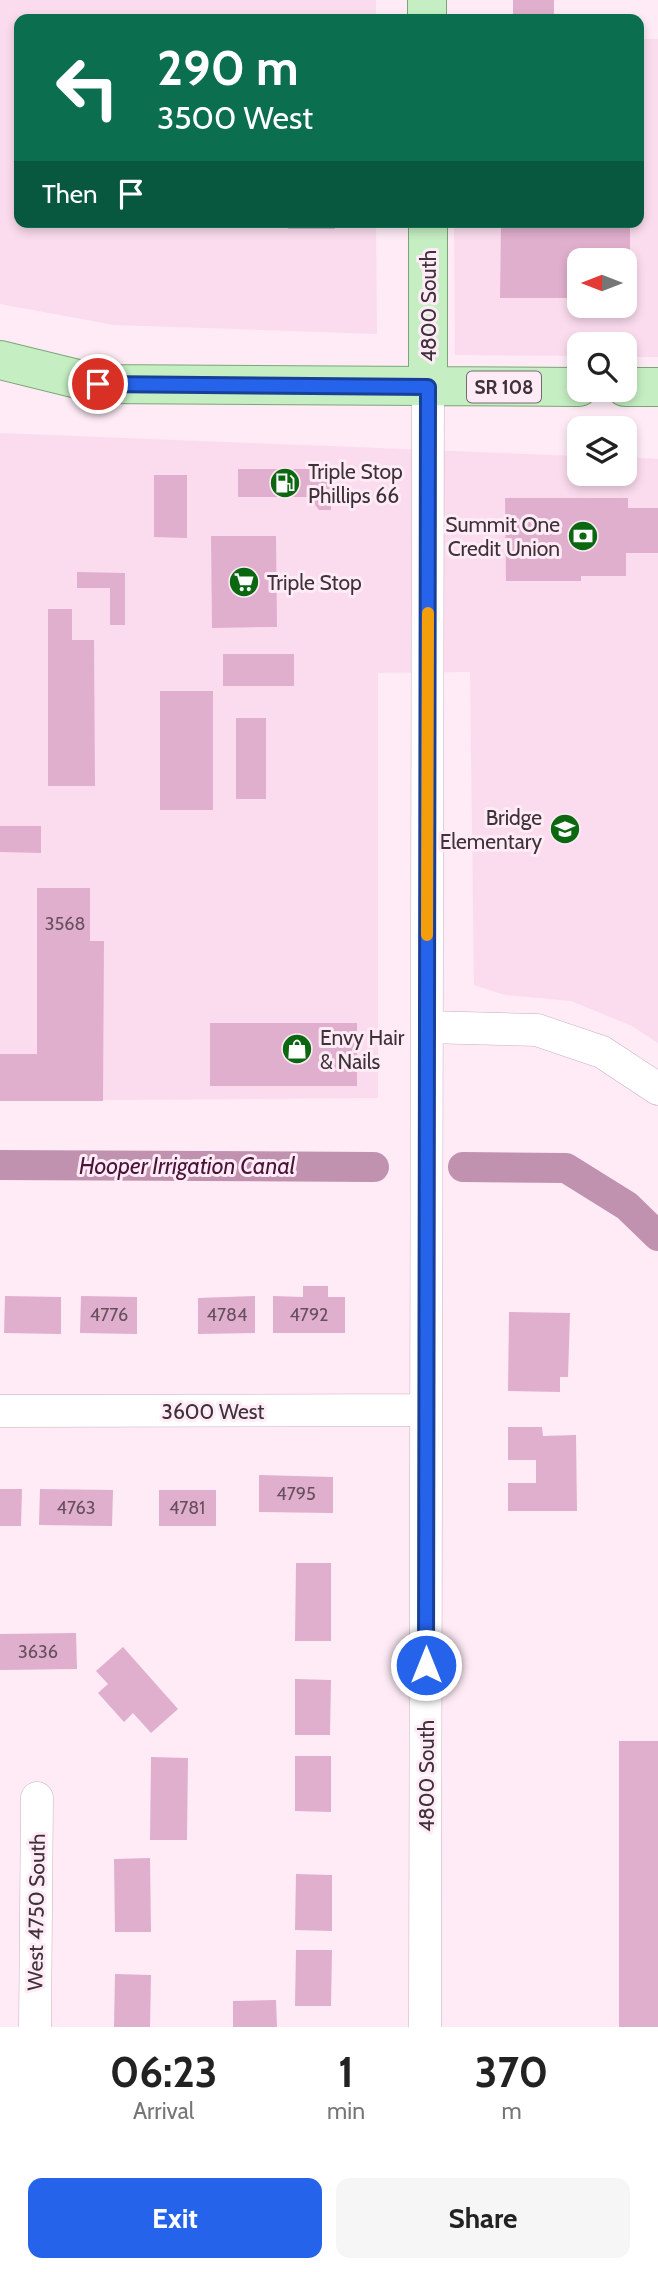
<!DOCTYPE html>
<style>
:root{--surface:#fff;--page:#f6f6f6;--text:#222;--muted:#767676;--accent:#2563eb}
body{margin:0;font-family:Cabin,sans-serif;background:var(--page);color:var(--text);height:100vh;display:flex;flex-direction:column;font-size:26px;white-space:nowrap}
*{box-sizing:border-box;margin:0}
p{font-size:23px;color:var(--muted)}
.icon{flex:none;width:38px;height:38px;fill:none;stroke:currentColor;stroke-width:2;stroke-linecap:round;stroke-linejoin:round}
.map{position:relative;height:2027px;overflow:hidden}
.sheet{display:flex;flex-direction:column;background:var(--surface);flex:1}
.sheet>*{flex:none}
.top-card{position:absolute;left:14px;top:14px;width:630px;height:214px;border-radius:14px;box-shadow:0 4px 10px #0003;background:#0b6e4f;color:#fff;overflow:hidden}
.needle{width:46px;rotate:270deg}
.tools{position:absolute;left:567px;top:248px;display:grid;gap:14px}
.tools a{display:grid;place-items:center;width:70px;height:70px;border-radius:14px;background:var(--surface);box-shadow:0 4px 10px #0003;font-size:35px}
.pin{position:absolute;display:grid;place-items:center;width:60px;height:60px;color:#fff;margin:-30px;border:4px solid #fff;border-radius:50%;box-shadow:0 2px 7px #0007}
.me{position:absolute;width:77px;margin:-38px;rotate:0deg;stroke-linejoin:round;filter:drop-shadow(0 0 5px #0008)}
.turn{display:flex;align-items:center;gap:24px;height:147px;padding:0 28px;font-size:32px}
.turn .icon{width:91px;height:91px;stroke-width:2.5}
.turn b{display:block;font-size:49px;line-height:60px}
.then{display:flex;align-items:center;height:66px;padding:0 28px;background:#0003;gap:14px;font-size:26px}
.eta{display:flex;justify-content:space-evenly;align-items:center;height:119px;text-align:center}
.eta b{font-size:42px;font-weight:700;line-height:49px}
.cta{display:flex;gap:14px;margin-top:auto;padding:14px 28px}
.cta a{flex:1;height:80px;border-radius:14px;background:var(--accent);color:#fff;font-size:28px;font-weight:700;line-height:80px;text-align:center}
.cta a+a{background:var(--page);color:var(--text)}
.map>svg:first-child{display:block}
.built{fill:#fbdcee;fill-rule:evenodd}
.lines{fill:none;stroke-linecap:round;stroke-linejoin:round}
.canal{stroke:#c192af;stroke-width:30}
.building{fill:#e0afcd}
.minor-casing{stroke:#ccaec0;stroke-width:33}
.major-casing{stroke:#7da579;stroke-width:40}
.minor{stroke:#fff;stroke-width:32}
.major{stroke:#c5efc3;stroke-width:38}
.route-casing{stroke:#184099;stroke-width:18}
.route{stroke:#2563eb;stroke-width:12}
.slow{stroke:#f59e0b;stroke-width:12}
.labels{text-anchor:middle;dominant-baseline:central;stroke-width:6;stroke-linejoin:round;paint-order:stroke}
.number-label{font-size:18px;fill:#66505e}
.shield{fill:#feebf6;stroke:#786972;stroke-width:2}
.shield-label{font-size:19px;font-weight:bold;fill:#3e3139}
.street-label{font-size:21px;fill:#3e3139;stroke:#feebf6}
.poi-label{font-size:21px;fill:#3e3139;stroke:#feebf6;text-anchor:start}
.water-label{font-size:23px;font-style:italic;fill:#4b123a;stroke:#feebf6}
</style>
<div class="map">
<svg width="658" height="2027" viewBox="0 0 658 2027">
<rect width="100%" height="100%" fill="#feebf6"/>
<path class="built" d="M0,0H376V19H19V222H376L377,334L114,325L0,304Z
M639,39H658V357H625V345H579V356L455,355L454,222H639ZM579,261H625V306H579Z
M0,433L579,456V474H625V457L658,459V1043L632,1026L571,1001L505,995L474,985L470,672L378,673V1098L0,1101Z"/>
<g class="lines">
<path class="canal" d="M0,1165L374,1167
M463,1167L566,1168L627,1206L658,1236"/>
</g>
<path class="building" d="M513,0H554V19H513Z
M288,222H335V229H288Z
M501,222H630V298H625V261H579V298H500Z
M238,469H331V510H319L309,497H238Z
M154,475H187V538L154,537Z
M505,498H628V508H658V553H626V576H581V581H506Z
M211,536H276L277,627L212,628Z
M77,572L125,573V625H110V588H77Z
M48,609H72V640H94L95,786H48Z
M223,654H294V686H223Z
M160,691H213V810H160Z
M236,718H266V799H236Z
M0,826H41V853L0,852Z
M37,888H90V941H104L103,1101H0V1054H37Z
M210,1023H357V1086H210Z
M303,1286H328V1297H345V1333H273V1296L303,1297Z
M5,1296L61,1297V1334L4,1333Z
M81,1296L137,1297V1334L80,1333Z
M255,1296V1333L198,1334V1298Z
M509,1312L570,1313L568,1377H560V1392L508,1391Z
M508,1427H542L543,1436L576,1435L577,1511H508V1483H536V1460H508Z
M259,1475L333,1477V1513L259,1512Z
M0,1489H22L21,1526H0Z
M40,1489L113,1490L112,1526L39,1525Z
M159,1490H216V1526H159Z
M296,1563H331V1641H295Z
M76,1633L77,1669L0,1670V1634Z
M123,1647L178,1709L151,1733L133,1713L124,1722L98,1693L108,1684L96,1671Z
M295,1679L331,1680L330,1735H295Z
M619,1741H658V2027H619Z
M295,1756H331V1812L295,1811Z
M151,1757L188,1758L187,1840H150Z
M150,1858L151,1932H115L114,1859Z
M296,1874L332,1875V1931L295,1930Z
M296,1950H332L331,2006H295Z
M115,1974L151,1975L150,2027H114Z
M276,2000L277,2027H233V2001Z"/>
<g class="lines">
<g class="minor-casing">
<path id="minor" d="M427,1027L537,1030L602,1052L658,1089
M0,1411L426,1410
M35,2027L37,1798
M425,2027L428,387"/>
</g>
<g class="major-casing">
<path id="major" d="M427,0V19
M428,222V387
M0,360L98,384L579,387
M625,387H658"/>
</g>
<use href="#minor" class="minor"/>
<use href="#major" class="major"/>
</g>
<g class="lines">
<g class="route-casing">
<path id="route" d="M98,384L428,387L426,1665"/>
</g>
<use href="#route" class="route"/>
<path class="slow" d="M427,935L428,613"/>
</g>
<defs>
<g id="fuel-disc" transform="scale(1.575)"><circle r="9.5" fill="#0b6810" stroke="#feebf6"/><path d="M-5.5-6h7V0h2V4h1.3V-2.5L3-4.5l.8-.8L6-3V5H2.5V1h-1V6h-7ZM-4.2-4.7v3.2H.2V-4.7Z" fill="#fff"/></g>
<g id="bank-disc" transform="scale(1.575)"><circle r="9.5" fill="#0b6810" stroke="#feebf6"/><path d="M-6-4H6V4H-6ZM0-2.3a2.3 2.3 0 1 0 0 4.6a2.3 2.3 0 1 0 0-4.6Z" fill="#fff"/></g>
<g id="supermarket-disc" transform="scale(1.575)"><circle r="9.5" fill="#0b6810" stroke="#feebf6"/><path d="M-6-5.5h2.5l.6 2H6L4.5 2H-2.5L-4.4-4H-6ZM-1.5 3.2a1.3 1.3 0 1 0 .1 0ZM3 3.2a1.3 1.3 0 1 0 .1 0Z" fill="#fff"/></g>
<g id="school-disc" transform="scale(1.575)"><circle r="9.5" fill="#0b6810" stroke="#feebf6"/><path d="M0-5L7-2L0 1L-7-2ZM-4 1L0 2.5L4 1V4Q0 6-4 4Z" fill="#fff"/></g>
<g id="shop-disc" transform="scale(1.575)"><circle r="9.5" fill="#0b6810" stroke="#feebf6"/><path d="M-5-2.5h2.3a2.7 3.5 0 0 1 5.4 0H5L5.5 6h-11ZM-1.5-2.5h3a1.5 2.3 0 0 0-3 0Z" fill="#fff"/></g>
</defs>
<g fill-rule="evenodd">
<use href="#fuel-disc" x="285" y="483"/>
<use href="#bank-disc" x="583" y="536"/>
<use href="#supermarket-disc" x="244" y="582"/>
<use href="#school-disc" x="565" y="829"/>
<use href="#shop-disc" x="297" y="1049"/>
</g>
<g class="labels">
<g class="number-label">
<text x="65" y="924">3568</text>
<text x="109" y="1315">4776</text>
<text x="227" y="1315">4784</text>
<text x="309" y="1315">4792</text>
<text x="296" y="1494">4795</text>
<text x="76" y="1508">4763</text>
<text x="187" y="1508">4781</text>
<text x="38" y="1652">3636</text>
</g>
<rect class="shield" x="467" y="371.5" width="74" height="31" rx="5"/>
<g class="shield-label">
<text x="504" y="387">SR 108</text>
</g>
<g class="street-label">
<text transform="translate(428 306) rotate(-90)">4800 South</text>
<text x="213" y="1411">3600 West</text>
<text transform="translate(426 1776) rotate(-90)">4800 South</text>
<text transform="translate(36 1912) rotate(-89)">West 4750 South</text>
</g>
<g class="poi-label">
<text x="308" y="471">Triple Stop<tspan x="308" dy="24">Phillips 66</tspan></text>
<text x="560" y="524" text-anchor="end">Summit One<tspan x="560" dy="24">Credit Union</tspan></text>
<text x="267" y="582">Triple Stop</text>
<text x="542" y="817" text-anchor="end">Bridge<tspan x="542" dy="24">Elementary</tspan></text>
<text x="320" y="1037">Envy Hair<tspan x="320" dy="24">&amp; Nails</tspan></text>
</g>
<g class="water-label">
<text x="187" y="1166">Hooper Irrigation Canal</text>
</g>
</g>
</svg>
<div class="tools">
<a><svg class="needle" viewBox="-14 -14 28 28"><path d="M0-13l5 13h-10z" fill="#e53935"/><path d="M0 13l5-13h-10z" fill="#767676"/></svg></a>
<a><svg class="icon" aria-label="search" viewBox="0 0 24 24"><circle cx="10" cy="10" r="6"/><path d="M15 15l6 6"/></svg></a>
<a><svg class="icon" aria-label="layers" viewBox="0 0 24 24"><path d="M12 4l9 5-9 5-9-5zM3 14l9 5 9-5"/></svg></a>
</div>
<div class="pin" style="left:98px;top:384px;background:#d93025"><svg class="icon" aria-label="arrive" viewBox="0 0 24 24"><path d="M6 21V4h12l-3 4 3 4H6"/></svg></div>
<svg class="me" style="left:426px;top:1665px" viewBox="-20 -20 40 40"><circle r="17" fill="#2563eb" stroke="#fff" stroke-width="3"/><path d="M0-11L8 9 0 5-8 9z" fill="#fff"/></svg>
<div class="top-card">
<div class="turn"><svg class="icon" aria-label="left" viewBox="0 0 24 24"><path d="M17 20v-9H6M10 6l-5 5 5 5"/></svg><div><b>290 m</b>3500 West</div></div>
<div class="then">Then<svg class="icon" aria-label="arrive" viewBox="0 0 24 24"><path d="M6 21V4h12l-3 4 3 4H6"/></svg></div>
</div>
</div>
<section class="sheet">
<div class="eta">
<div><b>06:23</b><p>Arrival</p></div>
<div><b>1</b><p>min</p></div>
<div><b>370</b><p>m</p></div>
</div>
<div class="cta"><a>Exit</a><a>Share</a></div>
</section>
